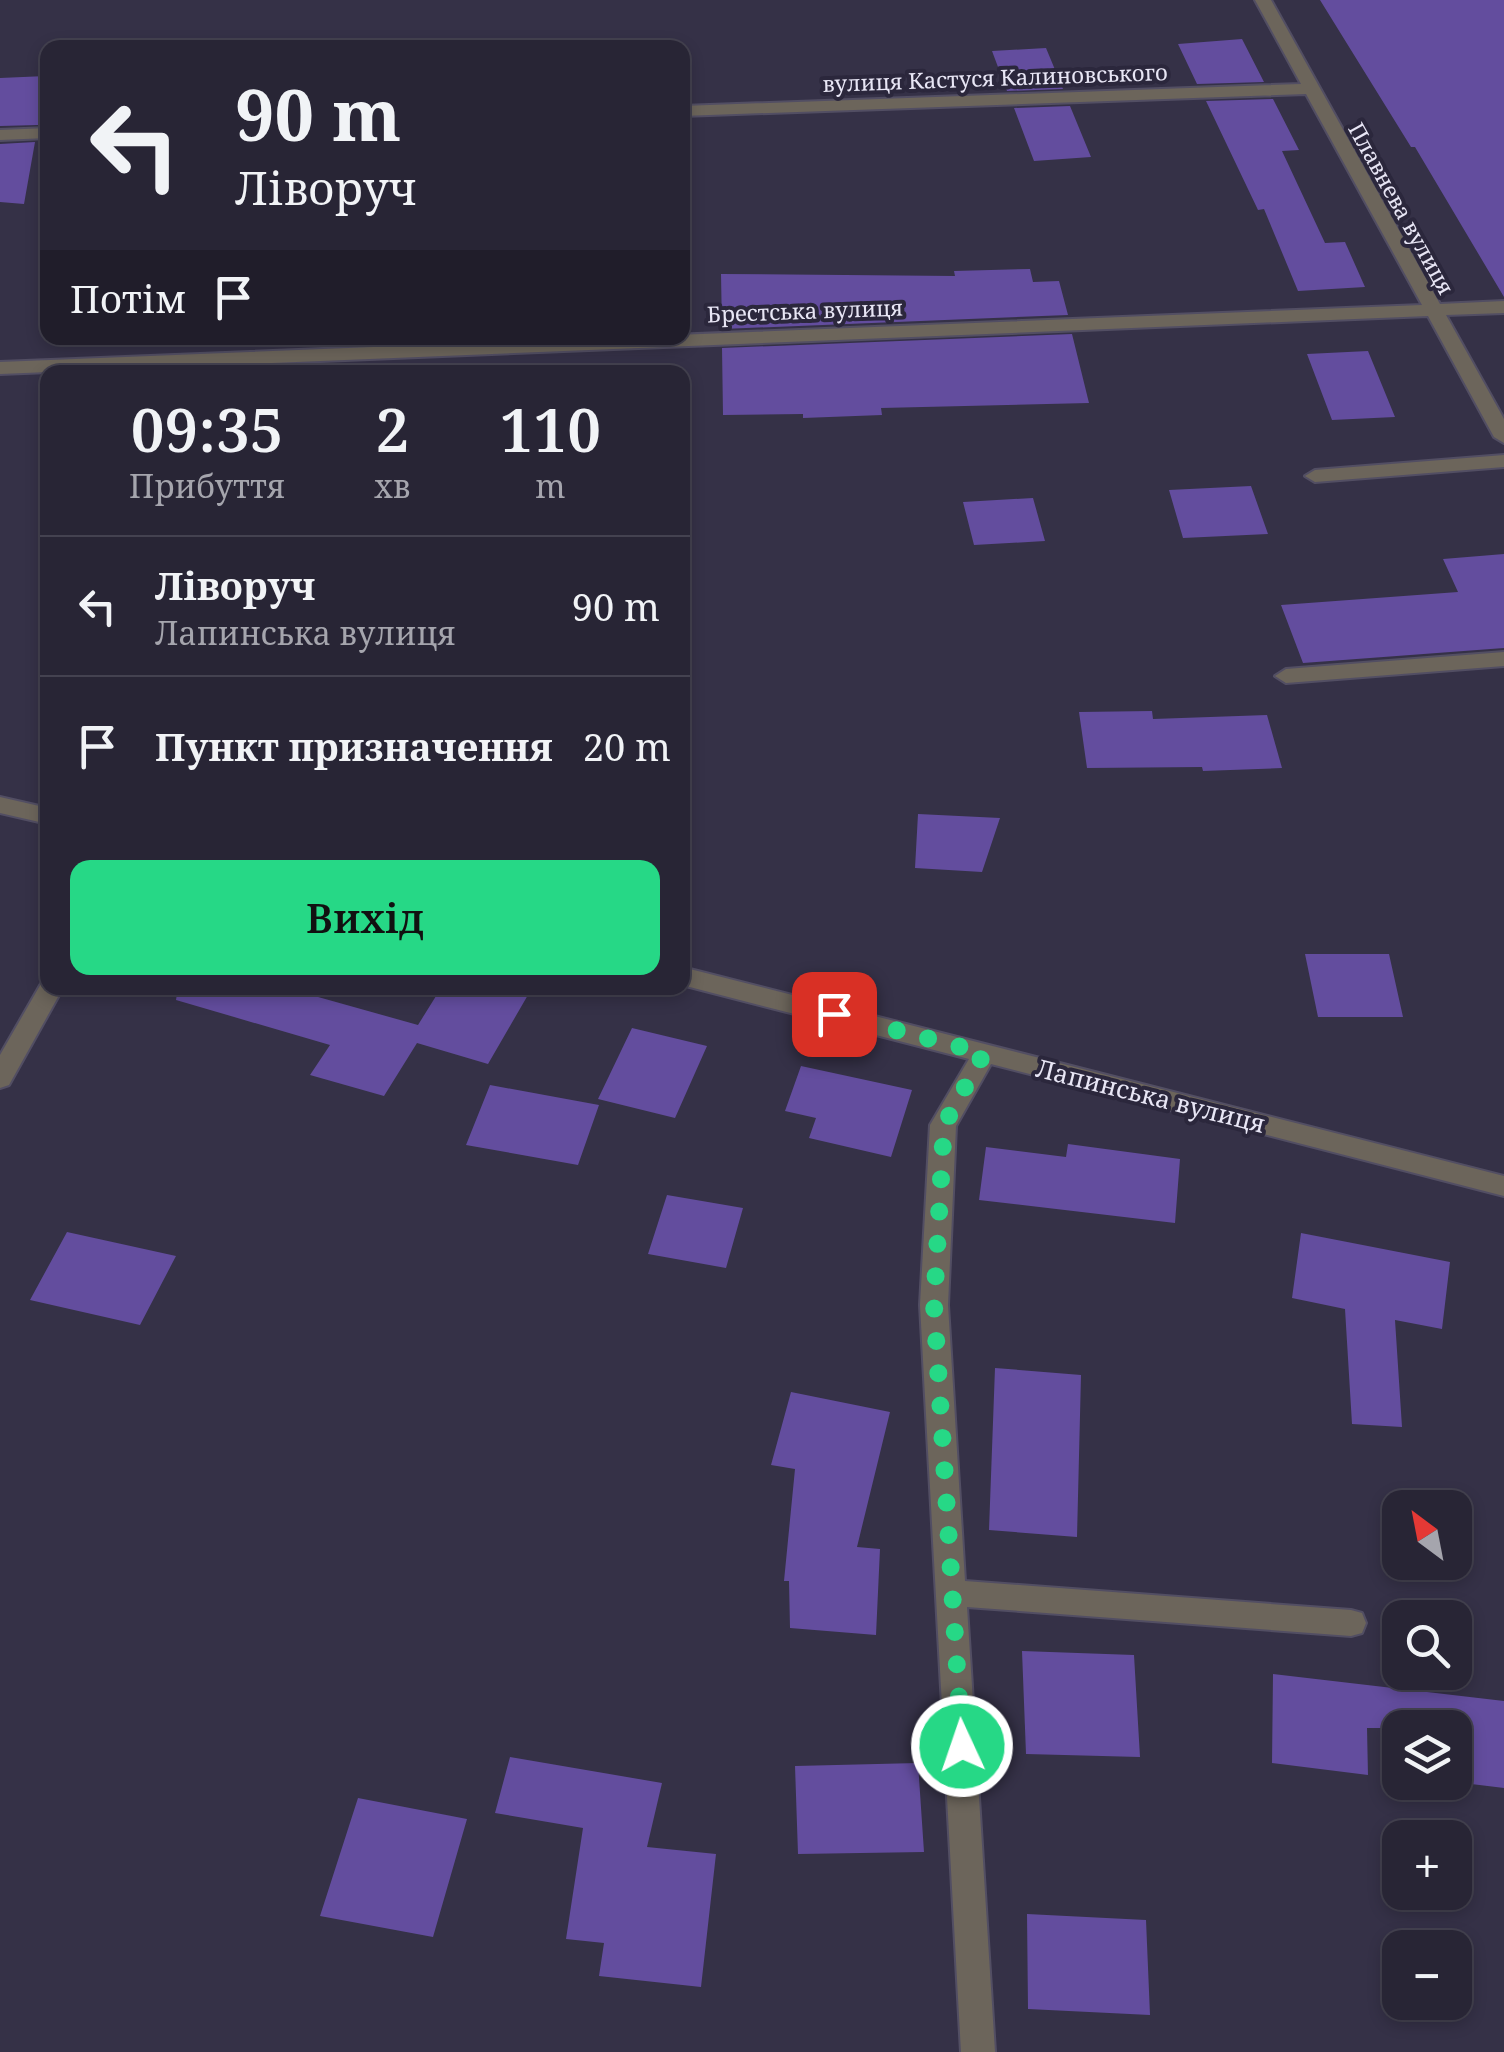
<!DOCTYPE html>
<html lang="uk">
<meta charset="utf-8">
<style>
:root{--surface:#282535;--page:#302d3d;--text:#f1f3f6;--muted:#a5a5ad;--line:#444250;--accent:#26d886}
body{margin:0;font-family:"Noto Serif",serif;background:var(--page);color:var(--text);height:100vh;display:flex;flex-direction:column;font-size:38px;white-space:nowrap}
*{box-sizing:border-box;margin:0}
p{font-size:32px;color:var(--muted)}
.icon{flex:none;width:55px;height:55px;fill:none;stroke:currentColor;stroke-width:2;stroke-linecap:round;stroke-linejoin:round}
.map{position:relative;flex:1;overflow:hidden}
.side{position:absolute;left:40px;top:365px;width:650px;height:630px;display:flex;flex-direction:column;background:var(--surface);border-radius:20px;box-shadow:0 5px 15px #0003,0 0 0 2px var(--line)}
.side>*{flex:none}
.top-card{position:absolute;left:40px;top:40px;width:650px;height:305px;border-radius:20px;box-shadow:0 5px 15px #0003,0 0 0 2px var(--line);background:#282535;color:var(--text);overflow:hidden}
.needle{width:65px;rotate:328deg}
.controls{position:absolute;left:1382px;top:1490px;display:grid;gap:20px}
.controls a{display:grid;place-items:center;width:90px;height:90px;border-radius:20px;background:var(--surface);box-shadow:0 5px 15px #0003,0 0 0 2px var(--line);font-size:50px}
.pin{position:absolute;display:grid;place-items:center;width:85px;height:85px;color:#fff;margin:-42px;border-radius:20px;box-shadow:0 5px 15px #0006}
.me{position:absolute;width:110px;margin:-55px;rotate:357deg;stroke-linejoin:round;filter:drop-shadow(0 0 8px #0008)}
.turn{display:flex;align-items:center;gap:35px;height:210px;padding:0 30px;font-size:45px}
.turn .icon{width:130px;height:130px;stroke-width:2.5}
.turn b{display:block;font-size:70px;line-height:85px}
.then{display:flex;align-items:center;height:95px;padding:0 30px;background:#0003;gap:20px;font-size:38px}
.eta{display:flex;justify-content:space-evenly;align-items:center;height:170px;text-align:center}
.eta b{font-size:60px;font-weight:600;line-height:70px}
.primary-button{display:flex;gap:20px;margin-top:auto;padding:20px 30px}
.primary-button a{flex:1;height:115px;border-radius:20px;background:var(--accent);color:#111;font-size:40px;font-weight:600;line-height:115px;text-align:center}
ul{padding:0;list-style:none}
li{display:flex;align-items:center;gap:30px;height:140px;padding:0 30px;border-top:2px solid var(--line)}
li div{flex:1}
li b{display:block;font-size:38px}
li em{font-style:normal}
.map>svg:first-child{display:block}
.building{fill:#634d9e}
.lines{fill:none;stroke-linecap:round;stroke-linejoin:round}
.minor-casing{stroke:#524e63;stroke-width:4}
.minor{fill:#6c655b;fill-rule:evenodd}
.route{stroke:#26d886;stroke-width:18;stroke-dasharray:0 32.4}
.labels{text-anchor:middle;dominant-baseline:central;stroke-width:8;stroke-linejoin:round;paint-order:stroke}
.far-street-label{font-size:22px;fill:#e8e6f5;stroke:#2b273c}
.street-label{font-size:25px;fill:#e8e6f5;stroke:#2b273c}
</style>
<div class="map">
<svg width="1504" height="2052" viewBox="0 0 1504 2052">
<rect width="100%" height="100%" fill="#353147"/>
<path class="building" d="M1320,0H1504V297L1415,147H1411Z
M1242,39L1264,82L1197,84L1178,44Z
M1046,48L1063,89L1007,91L992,51Z
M46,76L38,125L0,126V78Z
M1273,99L1299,150L1282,151L1325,243L1345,242L1365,287L1298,291L1264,209L1258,210L1206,101Z
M1070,106L1091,157L1034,161L1014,108Z
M35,142L24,204L0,202V144Z
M1030,269L1033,282L1059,281L1068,315L722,329L721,274L955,276L954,271Z
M1072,334L1089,403L881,408L882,415L803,418V414L723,415L722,348Z
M1368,351L1395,417L1332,420L1307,354Z
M1251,486L1268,534L1183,538L1169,490Z
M1033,498L1045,541L974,545L963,502Z
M1504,554V648L1303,663L1281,605L1458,592L1443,559Z
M1152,711L1153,719L1267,715L1282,768L1203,771L1202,767L1087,768L1079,712Z
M918,814L1000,818L982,872L915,868Z
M1305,954H1389L1403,1017H1318Z
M178,988H286L418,1025L441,988H532L488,1064L417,1043L384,1096L310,1075L330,1045L176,1000Z
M632,1028L707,1046L675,1118L598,1099Z
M801,1066L912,1090L891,1157L809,1138L816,1118L785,1111Z
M490,1085L599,1105L578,1165L466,1145Z
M1068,1144L1180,1159L1175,1223L979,1200L986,1147L1066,1157Z
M667,1195L743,1208L726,1268L648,1254Z
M67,1232L176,1256L140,1325L30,1300Z
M1301,1233L1450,1262L1442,1329L1395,1320L1402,1427L1352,1424L1345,1309L1292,1298Z
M995,1368L1081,1375L1077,1537L989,1530Z
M791,1392L890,1412L857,1547L880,1549L876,1635L790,1628L789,1581H784L795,1469L771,1465Z
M1022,1651L1134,1655L1140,1757L1026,1754Z
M1273,1674L1504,1701V1788L1455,1782V1728H1367L1368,1775L1272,1763Z
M510,1757L662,1783L647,1847L716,1854L701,1987L599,1976L604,1943L566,1939L583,1828L495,1813Z
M918,1763L924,1852L798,1854L795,1766Z
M358,1798L467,1819L433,1937L320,1916Z
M1027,1914L1146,1920L1150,2015L1028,2009Z"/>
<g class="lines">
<g class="minor-casing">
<path id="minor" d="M1255,0H1271L1440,304L1504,301V313L1446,315L1504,419V443L1494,437L1428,316L0,374V362L1422,305L1306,94L682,116V106L1301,84Z
M48,128V138L0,140V130Z
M1504,455V467L1315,482L1305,476L1315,470Z
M1504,652V666L1286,683L1275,676L1286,669Z
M0,797L48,808V824L0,813Z
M682,967L1504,1176V1196L991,1064L956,1126L948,1305L965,1581L1351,1610L1362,1613L1366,1623L1362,1633L1351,1636L967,1607L995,2052H961L920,1305L930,1125L969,1059L682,985Z
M48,980V988H63L9,1085L0,1088V1055L42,982Z"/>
</g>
<use href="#minor" class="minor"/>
</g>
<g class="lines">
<path class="route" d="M834,1014L984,1053L944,1125L934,1305L962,1746"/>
</g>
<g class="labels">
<g class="far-street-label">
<text transform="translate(995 77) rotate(-2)">вулиця Кастуся Калиновського</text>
<text transform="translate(1402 208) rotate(61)">Плавнева вулиця</text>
<text transform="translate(805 310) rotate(-2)">Брестська вулиця</text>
</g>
<g class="street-label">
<text transform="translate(1151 1095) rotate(14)">Лапинська вулиця</text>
</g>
</g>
</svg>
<div class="controls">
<a><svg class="needle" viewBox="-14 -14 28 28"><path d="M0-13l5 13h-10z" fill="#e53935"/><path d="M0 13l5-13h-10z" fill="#a5a5ad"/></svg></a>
<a><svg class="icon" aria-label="search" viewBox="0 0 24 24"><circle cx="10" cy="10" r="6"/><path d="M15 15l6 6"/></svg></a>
<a><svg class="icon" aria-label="layers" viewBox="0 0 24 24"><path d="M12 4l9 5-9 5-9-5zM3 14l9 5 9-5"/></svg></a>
<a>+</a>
<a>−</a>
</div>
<div class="pin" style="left:834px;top:1014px;background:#d93025"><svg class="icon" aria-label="arrive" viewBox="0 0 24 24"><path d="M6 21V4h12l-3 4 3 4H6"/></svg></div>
<svg class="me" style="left:962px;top:1746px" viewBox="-20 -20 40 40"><circle r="17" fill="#26d886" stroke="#fff" stroke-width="3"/><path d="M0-11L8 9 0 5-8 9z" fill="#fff"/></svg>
<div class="top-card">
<div class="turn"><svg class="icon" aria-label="left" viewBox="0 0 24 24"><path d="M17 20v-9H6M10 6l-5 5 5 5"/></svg><div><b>90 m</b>Ліворуч</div></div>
<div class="then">Потім<svg class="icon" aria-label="arrive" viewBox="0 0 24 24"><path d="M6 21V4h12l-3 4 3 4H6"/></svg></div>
</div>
<section class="side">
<div class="eta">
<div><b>09:35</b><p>Прибуття</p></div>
<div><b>2</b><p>хв</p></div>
<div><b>110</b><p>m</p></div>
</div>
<ul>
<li><svg class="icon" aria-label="left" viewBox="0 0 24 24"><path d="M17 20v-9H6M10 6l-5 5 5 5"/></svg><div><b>Ліворуч</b><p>Лапинська вулиця</p></div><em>90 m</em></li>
<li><svg class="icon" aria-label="arrive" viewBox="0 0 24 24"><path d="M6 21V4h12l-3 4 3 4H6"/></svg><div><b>Пункт призначення</b></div><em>20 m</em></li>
</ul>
<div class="primary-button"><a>Вихід</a></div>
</section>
</div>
